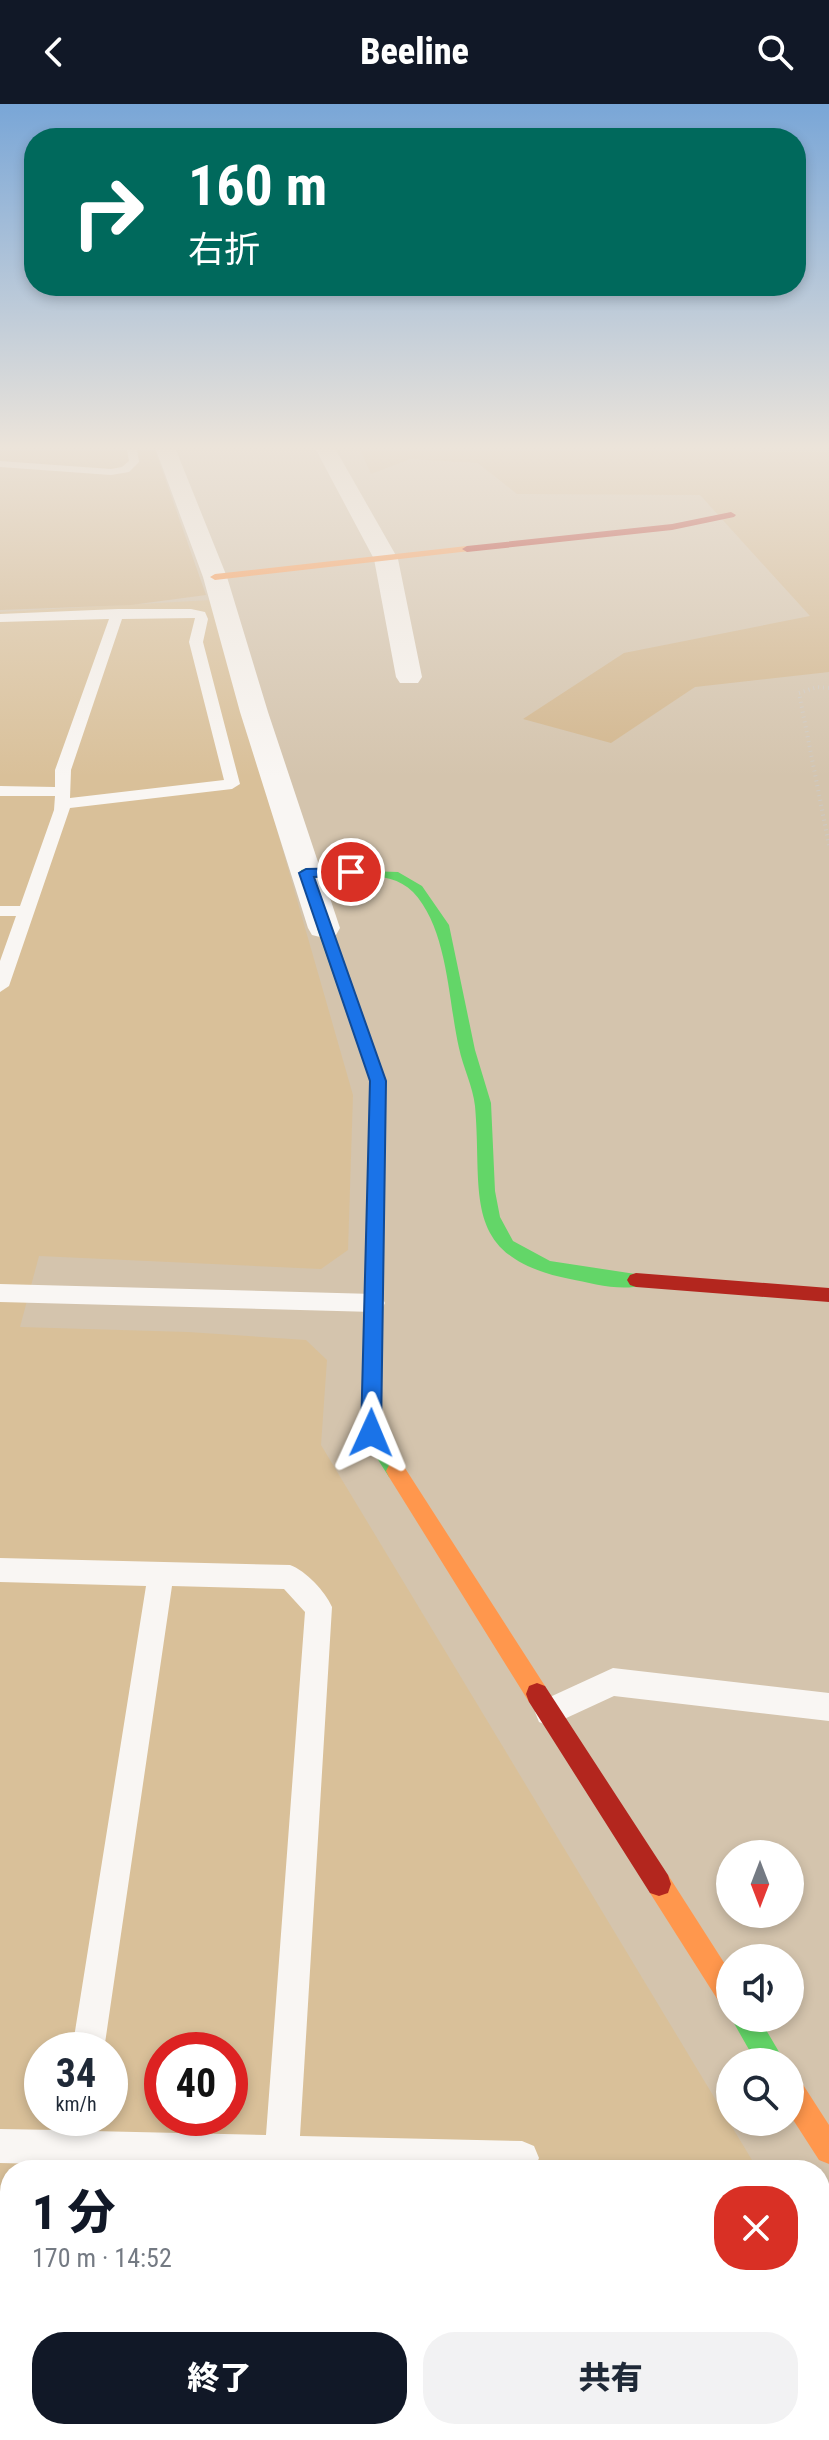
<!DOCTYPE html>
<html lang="ja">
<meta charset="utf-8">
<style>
:root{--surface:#fff;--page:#f2f2f3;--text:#1f2937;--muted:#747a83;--accent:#111827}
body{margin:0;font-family:"Roboto Condensed","Noto Sans JP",sans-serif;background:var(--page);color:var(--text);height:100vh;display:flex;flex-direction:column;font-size:30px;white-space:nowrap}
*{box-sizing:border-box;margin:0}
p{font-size:26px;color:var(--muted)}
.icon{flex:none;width:44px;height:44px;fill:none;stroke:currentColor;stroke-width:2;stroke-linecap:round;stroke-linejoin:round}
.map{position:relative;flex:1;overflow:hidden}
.sheet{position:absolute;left:0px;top:2056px;width:830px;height:280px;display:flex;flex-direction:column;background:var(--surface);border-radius:32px 32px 0 0;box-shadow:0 4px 12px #0003}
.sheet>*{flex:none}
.top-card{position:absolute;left:24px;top:24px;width:782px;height:168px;border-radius:32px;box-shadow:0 4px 12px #0003;background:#00695c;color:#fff;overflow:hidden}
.needle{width:52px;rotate:180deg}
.controls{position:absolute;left:716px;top:1736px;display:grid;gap:16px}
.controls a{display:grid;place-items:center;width:88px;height:88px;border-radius:50%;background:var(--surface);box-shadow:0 4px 12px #0003;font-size:40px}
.speed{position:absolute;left:24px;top:1928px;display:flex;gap:16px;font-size:40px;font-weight:700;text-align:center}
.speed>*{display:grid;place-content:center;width:104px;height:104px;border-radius:50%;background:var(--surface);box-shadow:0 4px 12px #0003;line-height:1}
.speed small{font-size:20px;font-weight:400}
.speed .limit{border:12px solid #d22;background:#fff;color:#111}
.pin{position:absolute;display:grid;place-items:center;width:68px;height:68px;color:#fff;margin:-34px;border:4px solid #fff;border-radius:50%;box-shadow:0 2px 8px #0007}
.me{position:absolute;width:88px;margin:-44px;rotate:1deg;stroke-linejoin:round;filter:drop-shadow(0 0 6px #0008)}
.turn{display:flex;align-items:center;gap:28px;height:168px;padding:0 32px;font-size:36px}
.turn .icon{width:104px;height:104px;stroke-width:2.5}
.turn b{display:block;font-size:56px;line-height:68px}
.round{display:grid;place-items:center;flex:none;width:84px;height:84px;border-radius:32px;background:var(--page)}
.overview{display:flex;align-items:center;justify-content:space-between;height:136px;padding:0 32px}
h1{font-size:48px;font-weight:800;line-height:60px;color:var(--accent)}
.primary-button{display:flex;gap:16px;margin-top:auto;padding:16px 32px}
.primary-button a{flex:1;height:92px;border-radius:32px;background:var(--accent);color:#fff;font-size:32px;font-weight:800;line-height:92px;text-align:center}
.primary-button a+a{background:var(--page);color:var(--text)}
header{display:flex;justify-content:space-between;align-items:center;height:104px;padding:0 32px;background:var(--accent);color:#fff;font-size:36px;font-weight:800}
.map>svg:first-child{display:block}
.built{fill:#d9c099;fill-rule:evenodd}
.green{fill:#d2b68d}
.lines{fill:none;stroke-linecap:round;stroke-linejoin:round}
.path{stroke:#cec9c2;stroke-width:4;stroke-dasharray:1 4;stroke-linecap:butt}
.lane{fill:#f9f6f3;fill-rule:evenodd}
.street{fill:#f9f6f3;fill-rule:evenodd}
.fast{fill:#63d668;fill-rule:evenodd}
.slow{fill:#ff974d;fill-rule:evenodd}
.jam{fill:#b3261e;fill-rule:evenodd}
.route{fill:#1a73e8;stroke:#114b97;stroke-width:2}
</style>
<header><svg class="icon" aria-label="back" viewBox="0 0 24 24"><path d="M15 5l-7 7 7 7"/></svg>Beeline<svg class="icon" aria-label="search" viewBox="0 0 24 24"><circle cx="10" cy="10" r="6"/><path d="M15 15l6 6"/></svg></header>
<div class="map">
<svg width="829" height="2336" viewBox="0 0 829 2336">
<rect width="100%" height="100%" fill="#d4c4ad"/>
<path class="built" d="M211,496L353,991L348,1146L321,1165L39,1152L20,1223L188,1228L306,1236L327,1256L321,1341L758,2066H10V2326H820V2170L829,2185V2336H0V508ZM42,1946H110V2014H42ZM162,1946H230V2014H162Z"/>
<path class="green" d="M0,346H155L206,491L131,501L0,506Z
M360,346L829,348V568L695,583L611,639L523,615L624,549L810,512L700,391L517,390L478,359L410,355L371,370Z"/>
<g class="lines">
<path class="path" d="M829,584L817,583L799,589L829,741"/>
<path class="lane" d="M127,346H137L139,358L129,368L111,371L0,363V357L111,365L122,363L129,357Z
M118,505H191L205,508L208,515L203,538L240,680L232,685L70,704L9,882L0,888V857L16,812H0V802H20L54,706L55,692H0V682L55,683V666L109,515L0,518V510ZM195,514L189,538L224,676L70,694L71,666L122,515Z
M0,1180L374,1190L382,1193L385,1199L382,1205L374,1208L0,1198Z
M0,1454L290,1461C306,1467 325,1487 332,1503L300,2032L522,2037L534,2042L539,2054L534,2066H299L0,2059V2025L58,2026L60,2014H94L92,2027L266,2031L305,1508L284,1485L172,1482L104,1946H72L146,1482L0,1478Z
M613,1564L829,1589V1617L614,1592L549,1622L539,1618L535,1608L539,1598Z
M478,2326H516L517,2336H479Z"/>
<path class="street" d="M156,346H176L227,473L268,608L340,824L336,831L324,834L312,831L308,824L240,608L203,473Z
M316,346H336L398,455L422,573L418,579H400L396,573L374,455Z"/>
<path class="fast" d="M306,765L398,768L422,782L449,821L475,946L491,999L495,1087L500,1113L513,1137L550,1157L642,1171L645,1176L642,1181C622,1188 591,1179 570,1175C459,1153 483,1091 475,1002C473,983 463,963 459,944C448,896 448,825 413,788C385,760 336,779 301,772V766Z
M324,820L331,824L386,977L381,1327L406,1367L403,1373L396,1376L389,1373L361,1329L370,977L317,824Z
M731,1914H759L785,1958H756Z"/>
<path class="slow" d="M467,442L470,443V447L215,476L210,473L215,470Z
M396,1358L403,1361L545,1582L548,1590L545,1598L537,1601L529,1598L389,1373L386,1367L389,1361Z
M659,1768L668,1771L730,1868V1905L721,1901L650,1789L647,1780L650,1771Z
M790,1972L800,1976L829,2021V2060L819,2056L790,2011Z"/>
<path class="jam" d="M731,408L736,411L734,413L672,426L467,448L462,445L467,442L672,420Z
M636,1169L829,1184V1198L636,1183L630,1181L627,1176L630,1171Z
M537,1579L545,1582L668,1771L671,1780L668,1789L659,1792L650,1789L529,1598L526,1590L529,1582Z"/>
</g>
<linearGradient id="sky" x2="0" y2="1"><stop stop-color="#79a6d7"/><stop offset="0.51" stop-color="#ece4da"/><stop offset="1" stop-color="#ece4da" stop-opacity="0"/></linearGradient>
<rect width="829" height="673" fill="url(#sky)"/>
<path class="route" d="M351,764L357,768L355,771L314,773L386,977L381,1329L378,1336L371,1338L364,1336L361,1329L370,977L299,769L306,765Z"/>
</svg>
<div class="controls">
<a><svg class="needle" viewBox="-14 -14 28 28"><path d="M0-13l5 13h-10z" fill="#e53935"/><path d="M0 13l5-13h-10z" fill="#747a83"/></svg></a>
<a><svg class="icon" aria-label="sound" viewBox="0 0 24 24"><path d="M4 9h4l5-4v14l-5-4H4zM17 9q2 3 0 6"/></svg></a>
<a><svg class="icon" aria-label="search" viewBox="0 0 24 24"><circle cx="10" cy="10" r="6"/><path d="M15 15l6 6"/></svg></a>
</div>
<div class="speed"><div>34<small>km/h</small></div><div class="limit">40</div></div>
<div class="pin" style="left:351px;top:768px;background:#d93025"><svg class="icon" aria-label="arrive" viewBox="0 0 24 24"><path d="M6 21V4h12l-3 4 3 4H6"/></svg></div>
<svg class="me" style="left:371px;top:1329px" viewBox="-20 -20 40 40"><path d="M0-17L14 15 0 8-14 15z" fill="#1a73e8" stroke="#fff" stroke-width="4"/></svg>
<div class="top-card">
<div class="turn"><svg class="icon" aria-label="right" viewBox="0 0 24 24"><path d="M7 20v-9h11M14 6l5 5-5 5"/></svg><div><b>160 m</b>右折</div></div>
</div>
<section class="sheet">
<div class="overview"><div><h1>1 分</h1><p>170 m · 14:52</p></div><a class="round" style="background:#d93025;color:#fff"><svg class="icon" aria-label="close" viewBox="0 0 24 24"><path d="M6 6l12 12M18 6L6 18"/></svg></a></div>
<div class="primary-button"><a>終了</a><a>共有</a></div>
</section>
</div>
